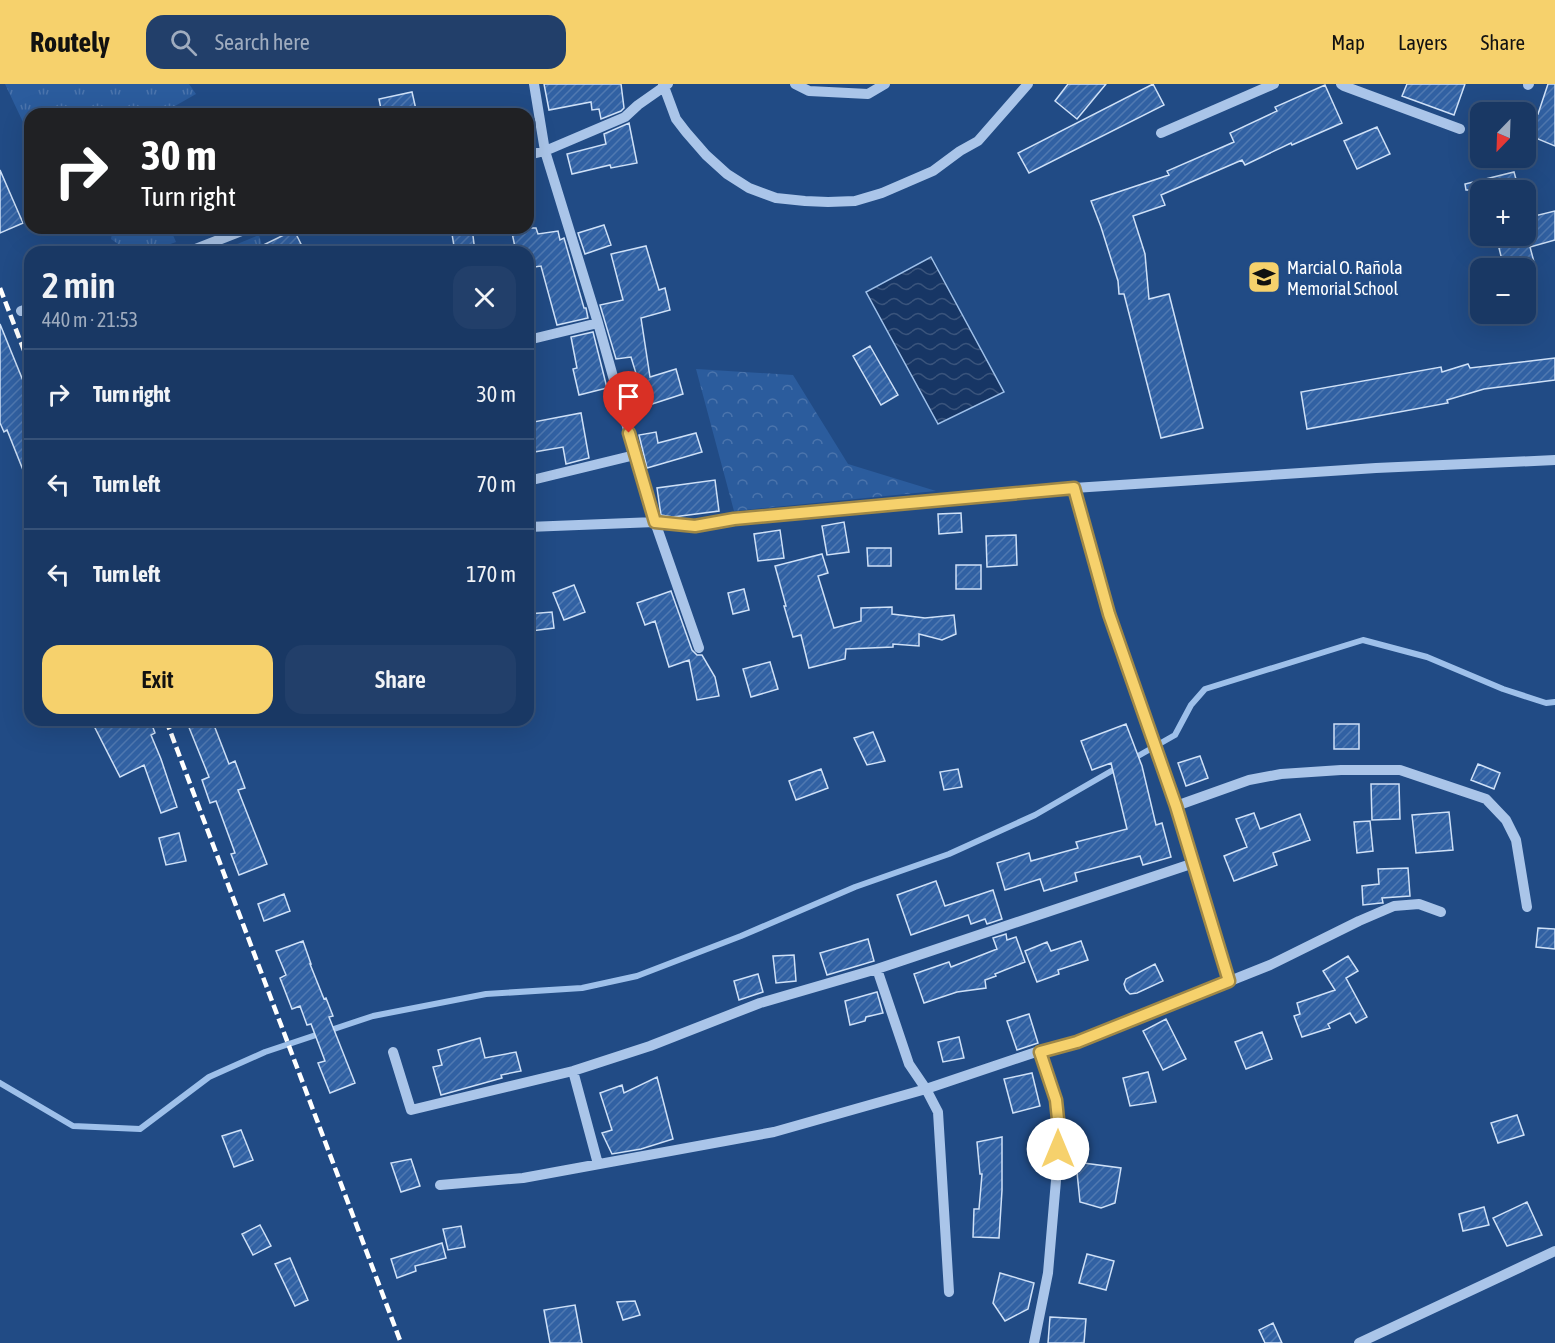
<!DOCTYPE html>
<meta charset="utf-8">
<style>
:root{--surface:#193864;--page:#223f6a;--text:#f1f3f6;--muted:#9facbf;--line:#375278;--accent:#f6d16c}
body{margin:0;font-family:"Asap Condensed",sans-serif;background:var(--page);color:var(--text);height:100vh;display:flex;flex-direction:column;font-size:22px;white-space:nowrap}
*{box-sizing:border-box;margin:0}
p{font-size:20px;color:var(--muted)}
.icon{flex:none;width:33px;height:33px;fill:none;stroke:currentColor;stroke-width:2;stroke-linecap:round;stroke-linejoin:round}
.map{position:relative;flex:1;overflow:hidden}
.drawer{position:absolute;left:24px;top:162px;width:510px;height:480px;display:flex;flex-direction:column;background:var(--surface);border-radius:18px;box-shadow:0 6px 24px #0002,0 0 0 2px var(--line)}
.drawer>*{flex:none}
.hud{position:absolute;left:24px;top:24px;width:510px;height:126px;border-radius:18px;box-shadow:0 6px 24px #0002,0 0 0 2px var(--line);background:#202124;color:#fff;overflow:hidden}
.needle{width:39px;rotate:203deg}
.controls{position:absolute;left:1470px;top:18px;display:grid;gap:12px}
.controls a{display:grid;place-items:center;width:66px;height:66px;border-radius:12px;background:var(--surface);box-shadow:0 6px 24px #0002,0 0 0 2px var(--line);font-size:30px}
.pin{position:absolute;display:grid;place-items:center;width:51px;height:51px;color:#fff;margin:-62px -26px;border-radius:50% 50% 50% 0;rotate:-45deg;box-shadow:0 0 6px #0007}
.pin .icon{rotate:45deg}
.me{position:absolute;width:66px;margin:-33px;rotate:0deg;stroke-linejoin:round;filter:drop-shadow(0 0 4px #0008)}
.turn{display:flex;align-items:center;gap:21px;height:126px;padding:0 18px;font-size:27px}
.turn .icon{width:78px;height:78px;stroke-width:2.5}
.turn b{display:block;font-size:42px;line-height:51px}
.round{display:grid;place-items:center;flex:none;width:63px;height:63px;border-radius:18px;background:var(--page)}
.headline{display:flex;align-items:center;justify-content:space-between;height:102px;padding:0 18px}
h1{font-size:36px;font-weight:600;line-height:45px}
.button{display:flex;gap:12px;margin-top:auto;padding:12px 18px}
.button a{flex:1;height:69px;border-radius:18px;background:var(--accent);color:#111;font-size:24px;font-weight:600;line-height:69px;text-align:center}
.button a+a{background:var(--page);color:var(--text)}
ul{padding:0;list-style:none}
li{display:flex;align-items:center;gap:18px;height:90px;padding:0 18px;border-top:2px solid var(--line)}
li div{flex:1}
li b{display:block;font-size:22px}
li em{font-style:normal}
header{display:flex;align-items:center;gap:36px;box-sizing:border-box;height:84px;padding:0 30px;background:var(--accent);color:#111}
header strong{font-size:28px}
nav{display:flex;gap:33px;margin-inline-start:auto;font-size:21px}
.search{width:420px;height:54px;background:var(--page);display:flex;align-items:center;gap:15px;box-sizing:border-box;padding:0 21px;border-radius:18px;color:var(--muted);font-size:22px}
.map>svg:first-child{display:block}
.grass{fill:url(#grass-tufts)}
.forest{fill:url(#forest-crowns)}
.water{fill:url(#water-waves);stroke:#9ec0ea;stroke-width:1.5}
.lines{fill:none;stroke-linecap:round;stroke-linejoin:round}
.stream{stroke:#9ec0ea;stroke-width:6}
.building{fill:url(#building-hatch);stroke:#cee0f7;stroke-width:1.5}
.minor{stroke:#aac5e9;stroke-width:10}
.rail{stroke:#fff;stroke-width:4.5;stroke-dasharray:10 4.5;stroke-linecap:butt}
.route-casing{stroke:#a08846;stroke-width:15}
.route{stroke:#f6d16c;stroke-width:10}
.labels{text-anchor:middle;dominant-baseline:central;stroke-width:6;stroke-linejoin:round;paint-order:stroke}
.poi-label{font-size:18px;fill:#fff;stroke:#214b85;text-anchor:start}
</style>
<header>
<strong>Routely</strong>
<div class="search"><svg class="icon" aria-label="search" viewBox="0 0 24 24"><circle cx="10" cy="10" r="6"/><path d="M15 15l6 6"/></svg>Search here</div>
<nav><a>Map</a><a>Layers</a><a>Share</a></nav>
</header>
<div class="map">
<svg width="1555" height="1259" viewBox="0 0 1555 1259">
<defs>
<pattern id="grass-tufts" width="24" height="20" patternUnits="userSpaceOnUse" patternTransform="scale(1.5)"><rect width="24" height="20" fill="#2b5c9d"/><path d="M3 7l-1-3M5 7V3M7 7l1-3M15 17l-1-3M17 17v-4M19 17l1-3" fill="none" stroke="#4b74ac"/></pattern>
<pattern id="forest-crowns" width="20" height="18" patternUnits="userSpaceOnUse" patternTransform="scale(1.5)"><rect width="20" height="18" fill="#2b5c9d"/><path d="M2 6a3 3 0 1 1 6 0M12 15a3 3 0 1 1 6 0" fill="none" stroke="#4b74ac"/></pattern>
<pattern id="water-waves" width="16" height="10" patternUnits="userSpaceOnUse" patternTransform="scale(1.5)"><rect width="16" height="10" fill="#173665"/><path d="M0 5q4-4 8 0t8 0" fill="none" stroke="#3a547c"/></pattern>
<pattern id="building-hatch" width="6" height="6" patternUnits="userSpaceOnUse" patternTransform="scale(1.5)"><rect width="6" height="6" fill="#3161a3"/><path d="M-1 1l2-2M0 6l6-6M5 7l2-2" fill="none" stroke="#5079b1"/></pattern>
</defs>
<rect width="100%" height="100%" fill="#214b85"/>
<path class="grass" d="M5,0H189L196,10L161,30H30V53Z
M113,144H170L176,158L149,168H129L111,155Z
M259,151L263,165L257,168H218Z"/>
<path class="forest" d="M696,285L793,291L848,380L936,407L734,427Z"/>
<path class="water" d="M931,173L1004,308L938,340L866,208Z"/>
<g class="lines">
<path class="stream" d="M1131,676L1175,651L1191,621L1205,605L1363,556L1427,573L1503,605L1546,619L1555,618
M0,999L73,1042L140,1045L209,993L265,968L373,932L486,910L582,904L637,892L741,852L855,803L949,770L1035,731L1120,682"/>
</g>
<path class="building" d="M544,0H621L624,24L621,27L601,35L599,25L592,26L591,18L549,26Z
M1068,0H1106L1077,35L1055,17Z
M1153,0L1164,21L1029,89L1018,69Z
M1407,0H1465L1454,31L1402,12Z
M1548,0H1555V62L1526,50V25L1538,30Z
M1325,1L1342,39L1292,61L1291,59L1245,81L1242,76L1161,111L1165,121L1133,132L1145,170L1149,215L1169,210L1203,344L1161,354L1124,210H1119L1118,197L1101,143L1091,117L1169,91L1167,87L1234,58L1230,49L1277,27L1275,23Z
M412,8L417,30H382L379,15Z
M629,39L637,79L611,84L610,81L572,90L567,70L606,60L604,50Z
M1377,43L1390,70L1357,85L1344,57Z
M0,86L23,139L0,149Z
M1514,88L1519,106H1466L1465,100Z
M1555,127V156L1530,163L1534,178L1504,184L1496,152H1526V134Z
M604,141L611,161L585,170L578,149Z
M451,144H472L475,168H455Z
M511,144H536L538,150L558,147L560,156L564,154L584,224H586L588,234L557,241L541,182L528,184V168H516Z
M294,146L305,168H249Z
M646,162L659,206L665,204L670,226L641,234L650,293L676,285L683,310L646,322L631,273L616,275L600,221L623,216L611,170Z
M0,240L30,314L29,401L7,346L4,348L0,339Z
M593,248L607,304L579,311L573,285L577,284L571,253Z
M870,262L898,311L881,321L853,272Z
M1555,274V296L1484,305L1447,316L1448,319L1307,345L1301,308L1441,283L1442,288L1468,280L1470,284Z
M581,329L589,374L566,380L563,363L528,369V339Z
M656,348L658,359L696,349L702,368L647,384L639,351Z
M715,396L719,427L673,433L661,431L657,404Z
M961,429L962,448L939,450L938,430Z
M844,438L849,468L827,471L822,442Z
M780,446L784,474L758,477L754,450Z
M1016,451L1017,481L987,483L986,452Z
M867,464H891V482H868Z
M822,470L828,489L818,492L834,544L861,537V524L892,523V530L925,534L954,531L956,550L942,556L919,550V562L893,560V563L846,565L845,575L809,584L801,551L793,553L784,522H786L775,482Z
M956,481H981V505H956Z
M574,501L585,528L564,536L553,509Z
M744,505L749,526L733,530L728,509Z
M671,507L692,566L697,571H702L715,593L719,612L697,616L689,576L669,583L655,537L645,541L637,519Z
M552,528L554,544L531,547L528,540V530Z
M770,578L778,605L751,613L743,585Z
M91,636H150L155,649L151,651L161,675L177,723L161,729L144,681L120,693Z
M186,636H212L229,680L235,677L245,704L238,706L267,780L239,791L231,770L235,769L216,717L210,719L202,696L209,693Z
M1126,640L1142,682L1156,741L1162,739L1171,773L1143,781L1140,772L1075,789L1077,797L1044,807L1040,795L1005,806L997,779L1029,769L1031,777L1078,764L1076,758L1127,745L1111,679L1092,686L1081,657Z
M1334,640H1359V665H1334Z
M873,648L885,677L867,681L854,654Z
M1200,672L1208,694L1186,702L1178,679Z
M1478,680L1500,689L1494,705L1471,696Z
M821,685L828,704L796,716L789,697Z
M958,685L962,703L944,706L940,688Z
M1371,700H1399L1400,735L1372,736Z
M1449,728L1453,766L1416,769L1412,731Z
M1254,729L1260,745L1300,730L1310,756L1273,769L1277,781L1234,797L1224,772L1247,763L1236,735Z
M1370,737L1373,767L1357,769L1354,738Z
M179,749L186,777L166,781L159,754Z
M1408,784L1410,812L1382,814L1383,819H1381L1363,821L1362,802L1379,800L1378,785Z
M936,797L945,822L993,806L1002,835L987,840L985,835L971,840L968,831L911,851L897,811Z
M284,810L290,827L264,837L258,820Z
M1538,844L1555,845V865L1536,863Z
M1006,850L1007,856L1016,853L1025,878L995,890L996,892L985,896L986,904L957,908L924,919L914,890L949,878L951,883L997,865L993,854Z
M868,855L874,877L827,891L820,869Z
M303,857L311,880H310L324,915L326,914L333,932L329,933L355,999L330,1009L318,979L325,977L311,940L307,941L300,922L292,925L280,894L286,891L276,867Z
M1081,857L1088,876L1058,886L1059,890L1037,898L1025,867L1047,858L1051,867Z
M794,871L796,897L776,899L773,872Z
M1348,872L1358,887L1346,894L1367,933L1356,939L1350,929L1328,940L1330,944L1302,953L1294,932L1300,930L1297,919L1335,906L1323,887Z
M1155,880L1163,897L1137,909L1130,910L1126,906L1124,900L1126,895Z
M758,890L763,908L739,916L734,897Z
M877,908L883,929L866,933L865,937L850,941L845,917Z
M1029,930L1038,959L1017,966L1007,937Z
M1166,935L1186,975L1163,986L1143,947Z
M1262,948L1272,975L1246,985L1235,958Z
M959,953L964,974L943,978L938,958Z
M480,954L485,974L516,968L521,987L501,991L502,994L441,1011L433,983L442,981L438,966Z
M1148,988L1156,1018L1130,1022L1123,994Z
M1032,989L1040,1022L1013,1029L1004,995Z
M657,993L673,1055L641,1065L612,1070L602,1049L612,1046L600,1009L622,1001L624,1009Z
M1517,1031L1524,1051L1498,1059L1491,1039Z
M241,1046L253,1076L234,1083L222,1052Z
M1002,1053V1106L999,1154L973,1153L974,1125H979L982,1090H980L977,1058Z
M411,1075L420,1102L401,1108L391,1079Z
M1076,1078L1121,1084L1115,1119L1101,1124L1080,1118Z
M1527,1118L1542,1151L1507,1162L1493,1134Z
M1484,1123L1489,1141L1463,1147L1459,1130Z
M260,1141L271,1162L253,1171L242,1150Z
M461,1142L465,1163L448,1166L443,1145Z
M442,1159L446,1174L415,1182L416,1187L397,1194L391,1175Z
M1087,1170L1114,1177L1106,1206L1079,1199Z
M290,1174L308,1216L295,1222L275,1180Z
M1000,1189L1034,1199L1028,1225L1005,1237L993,1219Z
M635,1217L640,1231L623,1236L617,1218Z
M575,1221L582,1259H550L544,1226Z
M1050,1233L1086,1235L1084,1259H1048Z
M1273,1239L1282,1259H1265L1259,1246Z"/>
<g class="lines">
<path class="minor" d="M534,0L545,67L598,239L635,371L655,438L699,564
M663,0L676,35L686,48L706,71L727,90L749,104L776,114L805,117L828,118L855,117L882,109L933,87L960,67L978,57L1028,0
M795,0L809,7L868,10L885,0
M1341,0L1344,2L1460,45
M1528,1L1529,0
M1161,49L1274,0
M528,71L545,67L625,33L638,21L668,0
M188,168L249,144
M21,227L30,224
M528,256L598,239
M528,397L635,371
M1074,404L1109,530L1176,722L1229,897
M528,443L655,438L695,443L733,435L1074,404L1376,384L1555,376
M1176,722L1249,696L1281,690L1341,686H1400L1486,715L1506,736L1516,756L1527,823
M877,885L909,980L926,1005L938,1028L949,1208
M393,968L411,1026L573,987L650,962L760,919L877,885L1194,779
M573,987L598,1080
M440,1101L523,1094L774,1048L926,1005L1039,967L1077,958L1270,881L1359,837L1394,822L1419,820L1441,828
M1034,1259L1048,1189L1057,1085L1059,1045L1056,1016L1039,967
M1359,1259L1555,1167"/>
<path class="rail" d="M0,204L30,282
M166,636L401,1259"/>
</g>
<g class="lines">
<g class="route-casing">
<path id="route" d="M629,349L655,438L695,442L734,435L1074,404L1109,530L1176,722L1229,897L1077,958L1040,968L1056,1016L1059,1045L1058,1065"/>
</g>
<use href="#route" class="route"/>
</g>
<defs>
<g id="school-square" transform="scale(1.725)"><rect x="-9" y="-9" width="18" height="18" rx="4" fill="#f6d16c" stroke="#214b85"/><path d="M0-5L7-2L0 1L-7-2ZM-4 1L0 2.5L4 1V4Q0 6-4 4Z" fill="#111"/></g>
</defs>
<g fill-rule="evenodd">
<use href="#school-square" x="1264" y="193"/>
</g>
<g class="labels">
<g class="poi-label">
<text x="1287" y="183">Marcial O. Rañola<tspan x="1287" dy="21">Memorial School</tspan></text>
</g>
</g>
</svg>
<div class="controls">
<a><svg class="needle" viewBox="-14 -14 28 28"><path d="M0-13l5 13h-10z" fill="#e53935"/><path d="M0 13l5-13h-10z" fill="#9facbf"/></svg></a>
<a>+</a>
<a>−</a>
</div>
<div class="pin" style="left:629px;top:349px;background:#d93025"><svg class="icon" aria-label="arrive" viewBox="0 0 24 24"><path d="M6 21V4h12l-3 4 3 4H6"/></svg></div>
<svg class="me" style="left:1058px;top:1065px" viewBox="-20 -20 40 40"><circle r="19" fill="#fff"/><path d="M0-13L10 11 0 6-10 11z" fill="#f6d16c"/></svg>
<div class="hud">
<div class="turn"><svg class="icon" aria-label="right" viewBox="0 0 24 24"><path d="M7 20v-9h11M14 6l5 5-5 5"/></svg><div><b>30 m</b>Turn right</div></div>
</div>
<section class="drawer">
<div class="headline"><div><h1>2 min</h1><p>440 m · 21:53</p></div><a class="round"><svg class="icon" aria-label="close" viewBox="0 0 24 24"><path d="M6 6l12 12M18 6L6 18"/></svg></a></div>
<ul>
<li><svg class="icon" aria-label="right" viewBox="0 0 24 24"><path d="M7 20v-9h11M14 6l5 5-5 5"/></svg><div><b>Turn right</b></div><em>30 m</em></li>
<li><svg class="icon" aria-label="left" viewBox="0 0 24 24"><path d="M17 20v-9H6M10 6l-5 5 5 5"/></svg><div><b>Turn left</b></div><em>70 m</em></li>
<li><svg class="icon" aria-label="left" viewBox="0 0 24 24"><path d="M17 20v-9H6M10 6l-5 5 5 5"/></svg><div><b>Turn left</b></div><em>170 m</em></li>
</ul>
<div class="button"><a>Exit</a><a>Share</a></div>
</section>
</div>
